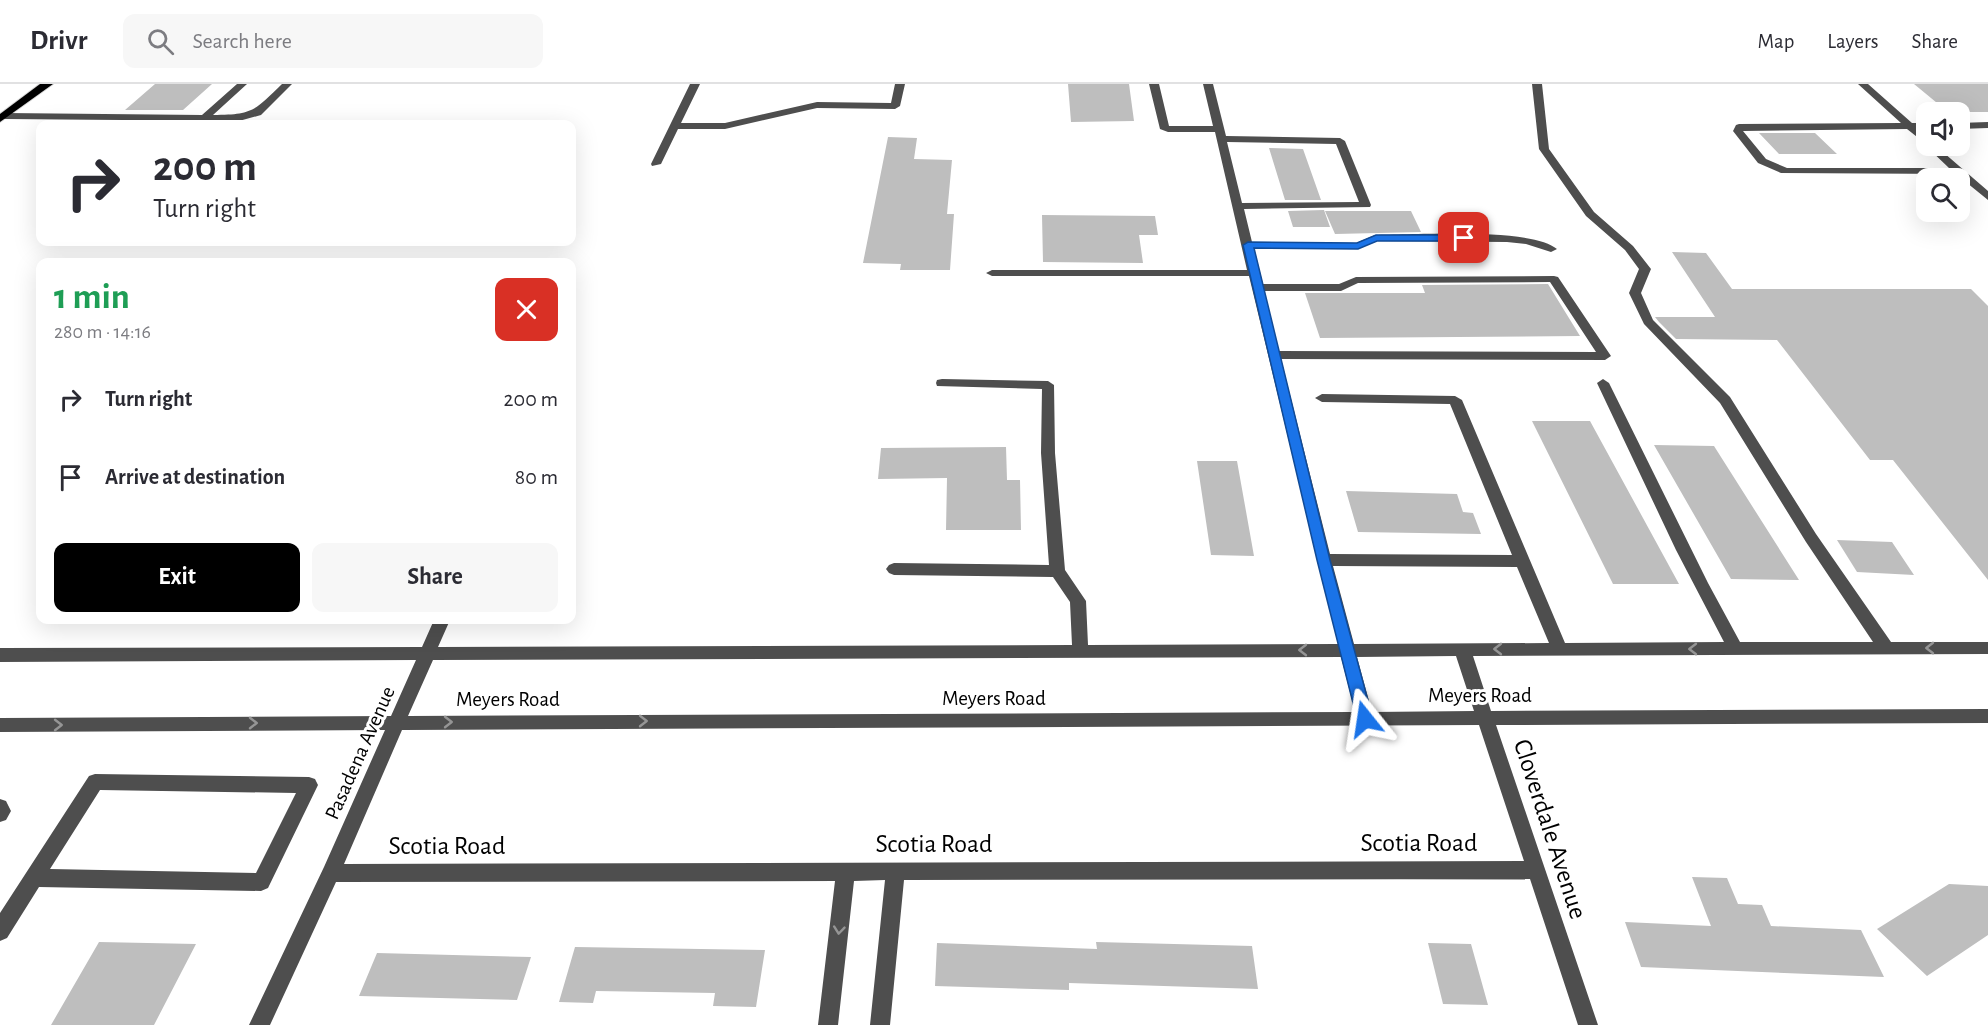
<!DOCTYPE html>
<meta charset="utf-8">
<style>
:root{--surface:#fff;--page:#f7f7f7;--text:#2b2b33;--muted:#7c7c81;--line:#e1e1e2;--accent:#000}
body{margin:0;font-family:"Alegreya Sans",sans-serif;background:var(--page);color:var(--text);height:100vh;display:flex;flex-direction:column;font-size:22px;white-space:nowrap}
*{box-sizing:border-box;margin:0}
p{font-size:20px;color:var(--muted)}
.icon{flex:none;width:33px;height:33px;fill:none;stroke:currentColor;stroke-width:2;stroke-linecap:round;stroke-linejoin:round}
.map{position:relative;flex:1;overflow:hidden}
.details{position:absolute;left:36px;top:174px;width:540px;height:366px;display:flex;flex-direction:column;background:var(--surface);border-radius:12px;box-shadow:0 6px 24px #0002}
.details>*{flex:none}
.top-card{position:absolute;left:36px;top:36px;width:540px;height:126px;border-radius:12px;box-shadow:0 6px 24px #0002;background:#fff;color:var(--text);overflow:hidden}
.buttons{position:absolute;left:1916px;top:18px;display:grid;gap:12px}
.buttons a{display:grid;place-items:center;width:54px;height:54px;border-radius:12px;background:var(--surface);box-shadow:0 6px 24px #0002;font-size:30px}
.pin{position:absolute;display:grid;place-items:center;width:51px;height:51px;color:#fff;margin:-26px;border-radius:12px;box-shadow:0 3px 9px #0006}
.me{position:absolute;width:66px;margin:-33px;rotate:345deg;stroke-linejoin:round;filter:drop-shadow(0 0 4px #0008)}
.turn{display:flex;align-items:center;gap:21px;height:126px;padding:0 18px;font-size:27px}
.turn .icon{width:78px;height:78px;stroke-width:2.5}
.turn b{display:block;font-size:42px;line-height:51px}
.round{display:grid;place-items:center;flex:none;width:63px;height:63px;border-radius:12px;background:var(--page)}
.overview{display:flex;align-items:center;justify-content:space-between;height:102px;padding:0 18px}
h1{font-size:36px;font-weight:700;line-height:45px;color:#1e9e55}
.primary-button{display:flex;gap:12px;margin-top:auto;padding:12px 18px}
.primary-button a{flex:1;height:69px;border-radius:12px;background:var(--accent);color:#fff;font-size:24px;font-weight:700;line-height:69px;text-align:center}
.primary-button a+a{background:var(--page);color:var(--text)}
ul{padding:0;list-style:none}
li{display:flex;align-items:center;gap:18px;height:78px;padding:0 18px}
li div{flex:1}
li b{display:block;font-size:22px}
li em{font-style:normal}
header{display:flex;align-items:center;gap:36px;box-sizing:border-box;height:84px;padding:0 30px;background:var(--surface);border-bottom:2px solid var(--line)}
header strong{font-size:28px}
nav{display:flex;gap:33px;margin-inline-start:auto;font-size:21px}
.search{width:420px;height:54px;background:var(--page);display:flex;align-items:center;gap:15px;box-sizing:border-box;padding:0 21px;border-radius:12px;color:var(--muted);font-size:22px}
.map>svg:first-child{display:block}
.building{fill:#bebebe}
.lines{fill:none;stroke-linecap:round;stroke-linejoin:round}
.highway-casing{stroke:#dbdbdb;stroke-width:2}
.minor{fill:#4e4e4e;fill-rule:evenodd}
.highway{fill:#000;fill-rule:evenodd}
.oneway{stroke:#959595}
.route{fill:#1a73e8;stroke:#114b97;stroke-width:1.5}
.labels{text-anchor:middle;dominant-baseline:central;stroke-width:6;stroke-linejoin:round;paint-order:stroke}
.street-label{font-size:21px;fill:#000;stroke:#fff}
.near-street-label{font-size:26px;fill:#000;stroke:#fff}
</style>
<header>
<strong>Drivr</strong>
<div class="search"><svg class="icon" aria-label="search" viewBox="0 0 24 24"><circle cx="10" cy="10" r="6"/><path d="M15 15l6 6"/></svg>Search here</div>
<nav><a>Map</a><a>Layers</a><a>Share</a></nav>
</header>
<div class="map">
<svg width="1988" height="941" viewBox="0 0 1988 941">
<rect width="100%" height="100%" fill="#fff"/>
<path class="building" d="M155,0H212L183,26H125Z
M1068,0H1129L1134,37L1071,38Z
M1914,0H1988V28H1948Z
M1759,49H1815L1837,70H1779Z
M888,53L917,54L914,75L952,76L947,130H954L950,186H900L901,180L863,179Z
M1269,64L1303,65L1321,116H1285Z
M1324,126L1330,143H1293L1288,127Z
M1325,127H1411L1421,148L1335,150Z
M1042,131L1155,132L1158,151H1139L1143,179L1043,178Z
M1672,168L1706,169L1732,205H1971L1988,222V496L1893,376H1870L1777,256L1676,255L1659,238L1655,233H1715Z
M1548,200L1580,252L1320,254L1305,209H1425L1422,201Z
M1532,337H1590L1679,500H1613Z
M1654,361L1714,362L1799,496L1731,495Z
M1006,363L1007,396H1020L1021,446H946L947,394L878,395L881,364Z
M1197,377H1237L1254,472L1211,471Z
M1346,407L1457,410L1463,428L1473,429L1481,450L1358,448Z
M1837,456L1892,458L1914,491L1857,488Z
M1692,793L1727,794L1738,820L1762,821L1771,842L1861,846L1884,893L1641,883L1625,838L1711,842Z
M1949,800L1988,802V851L1927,892L1877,845Z
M99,858L196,860L154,941H51Z
M1096,858L1252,862L1258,905L1069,899V906L935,902L937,859L1097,865Z
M1428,859L1471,860L1488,921L1443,920Z
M575,863L765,866L756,923L713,922L715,909L596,907L593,919L559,918Z
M377,869L531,873L517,916L359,912Z"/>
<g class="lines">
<g class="highway-casing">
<path id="highway" d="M40,0H53L0,38V30Z"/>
</g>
<path class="minor" d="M237,0H247L213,31C253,31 254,27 282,0H292L261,31L239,37L5,35L0,32L5,29L202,31Z
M690,0H700L681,39H725L817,18L891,19L895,0H905L900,22L895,25L817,24L725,45H678L661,80L652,82L651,80Z
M1149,0H1159L1169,42H1213L1203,0H1213L1226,52L1340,54L1345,57L1371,121L1370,123L1244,125L1252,158L1356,159L1375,151C1412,151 1532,143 1557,165L1551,168L1526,160L1507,158L1377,157L1358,165L1254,164L1263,200H1339L1356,193L1554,192L1558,193L1611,272L1605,276L1281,275L1330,470L1512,471L1450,320L1322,318L1315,314L1322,310L1455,312L1462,316L1565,559L1724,558L1676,466L1597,299L1603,295L1609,299L1708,499L1740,558H1873L1806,458L1720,319L1644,240L1629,209L1639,185L1625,166L1586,132L1539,65L1532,0H1542L1549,65L1594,128L1633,162L1651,185L1641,209L1653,236L1730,313L1816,450L1891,558H1988V570L1473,572L1491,627L1988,625V639L1496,641L1598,941H1578L1530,795L904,796L890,941H870L885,796L854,797L838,941H818L835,797L336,798L270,941H249L324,783L385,646L0,648V634L391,632L416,576L0,578V564L422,563L434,536H450L438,563L1072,561L1070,518L1053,493L894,491L889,489L886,485L889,481L894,479L1049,481L1041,369L1042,305L937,302L936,299L937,296L942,295L1048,297L1054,301L1055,369L1065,486L1086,517L1088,561L1338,560L1249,192H992L986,189L992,186H1247L1215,48H1168L1160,45ZM1227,58L1336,60L1359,118L1242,119ZM1550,198L1596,268L1279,267L1264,207H1341L1358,199ZM1333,482L1517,483L1549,559L1354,560ZM1456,572L1474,627L1372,628L1357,573ZM1341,573L1355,628L408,632L433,576ZM1479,641L1524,777L344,780L402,646Z
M1858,0H1868L1912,39H1926V45H1918L1926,52V60L1907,45L1743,47L1766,75L1787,84H1949L1926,62H1936L1988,107V116L1956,90L1781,89L1758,79L1733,47L1736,41L1739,40L1901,39Z
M1988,38V44L1959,45V39Z
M95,690L309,693L315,695L318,701L268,804L261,807L39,803L7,854L0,857V829L89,692ZM100,706L296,709L256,789L50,785Z
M0,715L6,717L11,727L6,736L0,738Z"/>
<use href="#highway" class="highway"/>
</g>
<defs><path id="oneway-chevron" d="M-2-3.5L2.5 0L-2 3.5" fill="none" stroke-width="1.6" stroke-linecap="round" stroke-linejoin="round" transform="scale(1.5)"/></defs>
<g class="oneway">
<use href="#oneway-chevron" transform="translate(1930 564) rotate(180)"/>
<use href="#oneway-chevron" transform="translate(1498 565) rotate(-180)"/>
<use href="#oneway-chevron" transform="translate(1693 565) rotate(180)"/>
<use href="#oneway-chevron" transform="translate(1303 566) rotate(180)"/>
<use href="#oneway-chevron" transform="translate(643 637)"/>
<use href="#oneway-chevron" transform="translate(448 638)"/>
<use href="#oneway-chevron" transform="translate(253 639)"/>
<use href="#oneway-chevron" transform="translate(58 641)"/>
<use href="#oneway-chevron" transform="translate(839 846) rotate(96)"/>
</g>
<path class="route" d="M1376,151H1464L1469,154L1464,157H1377L1358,165L1254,164L1330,476L1373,635L1370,639L1365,641L1360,639L1357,635L1317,476L1243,161L1248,158L1357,159Z"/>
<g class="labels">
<g class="street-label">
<text x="1480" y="611">Meyers Road</text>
<text x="994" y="614">Meyers Road</text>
<text x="508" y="615">Meyers Road</text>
<text transform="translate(360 669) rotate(-66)">Pasadena Avenue</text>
</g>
<g class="near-street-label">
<text transform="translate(1550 745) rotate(72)">Cloverdale Avenue</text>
<text x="1419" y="759">Scotia Road</text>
<text x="934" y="760">Scotia Road</text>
<text x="447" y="762">Scotia Road</text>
</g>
</g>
</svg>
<div class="buttons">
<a><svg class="icon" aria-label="sound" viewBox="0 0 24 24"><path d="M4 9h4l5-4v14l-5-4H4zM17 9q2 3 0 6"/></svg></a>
<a><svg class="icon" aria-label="search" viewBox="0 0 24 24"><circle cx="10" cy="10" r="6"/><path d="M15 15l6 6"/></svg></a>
</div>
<div class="pin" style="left:1464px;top:154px;background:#d93025"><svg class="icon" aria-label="arrive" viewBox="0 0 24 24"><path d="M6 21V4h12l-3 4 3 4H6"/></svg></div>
<svg class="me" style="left:1365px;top:635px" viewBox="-20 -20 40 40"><path d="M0-17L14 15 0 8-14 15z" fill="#1a73e8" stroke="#fff" stroke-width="4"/></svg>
<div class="top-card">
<div class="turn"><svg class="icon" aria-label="right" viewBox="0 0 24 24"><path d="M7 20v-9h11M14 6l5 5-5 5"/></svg><div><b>200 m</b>Turn right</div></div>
</div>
<section class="details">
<div class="overview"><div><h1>1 min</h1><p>280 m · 14:16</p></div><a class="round" style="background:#d93025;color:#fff"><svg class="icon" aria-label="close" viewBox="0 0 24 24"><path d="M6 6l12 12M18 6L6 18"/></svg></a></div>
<ul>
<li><svg class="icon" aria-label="right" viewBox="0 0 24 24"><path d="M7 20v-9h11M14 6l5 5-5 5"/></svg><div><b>Turn right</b></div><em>200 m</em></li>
<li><svg class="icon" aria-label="arrive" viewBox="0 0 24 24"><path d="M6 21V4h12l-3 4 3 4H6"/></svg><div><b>Arrive at destination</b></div><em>80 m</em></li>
</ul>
<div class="primary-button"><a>Exit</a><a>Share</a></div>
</section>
</div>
